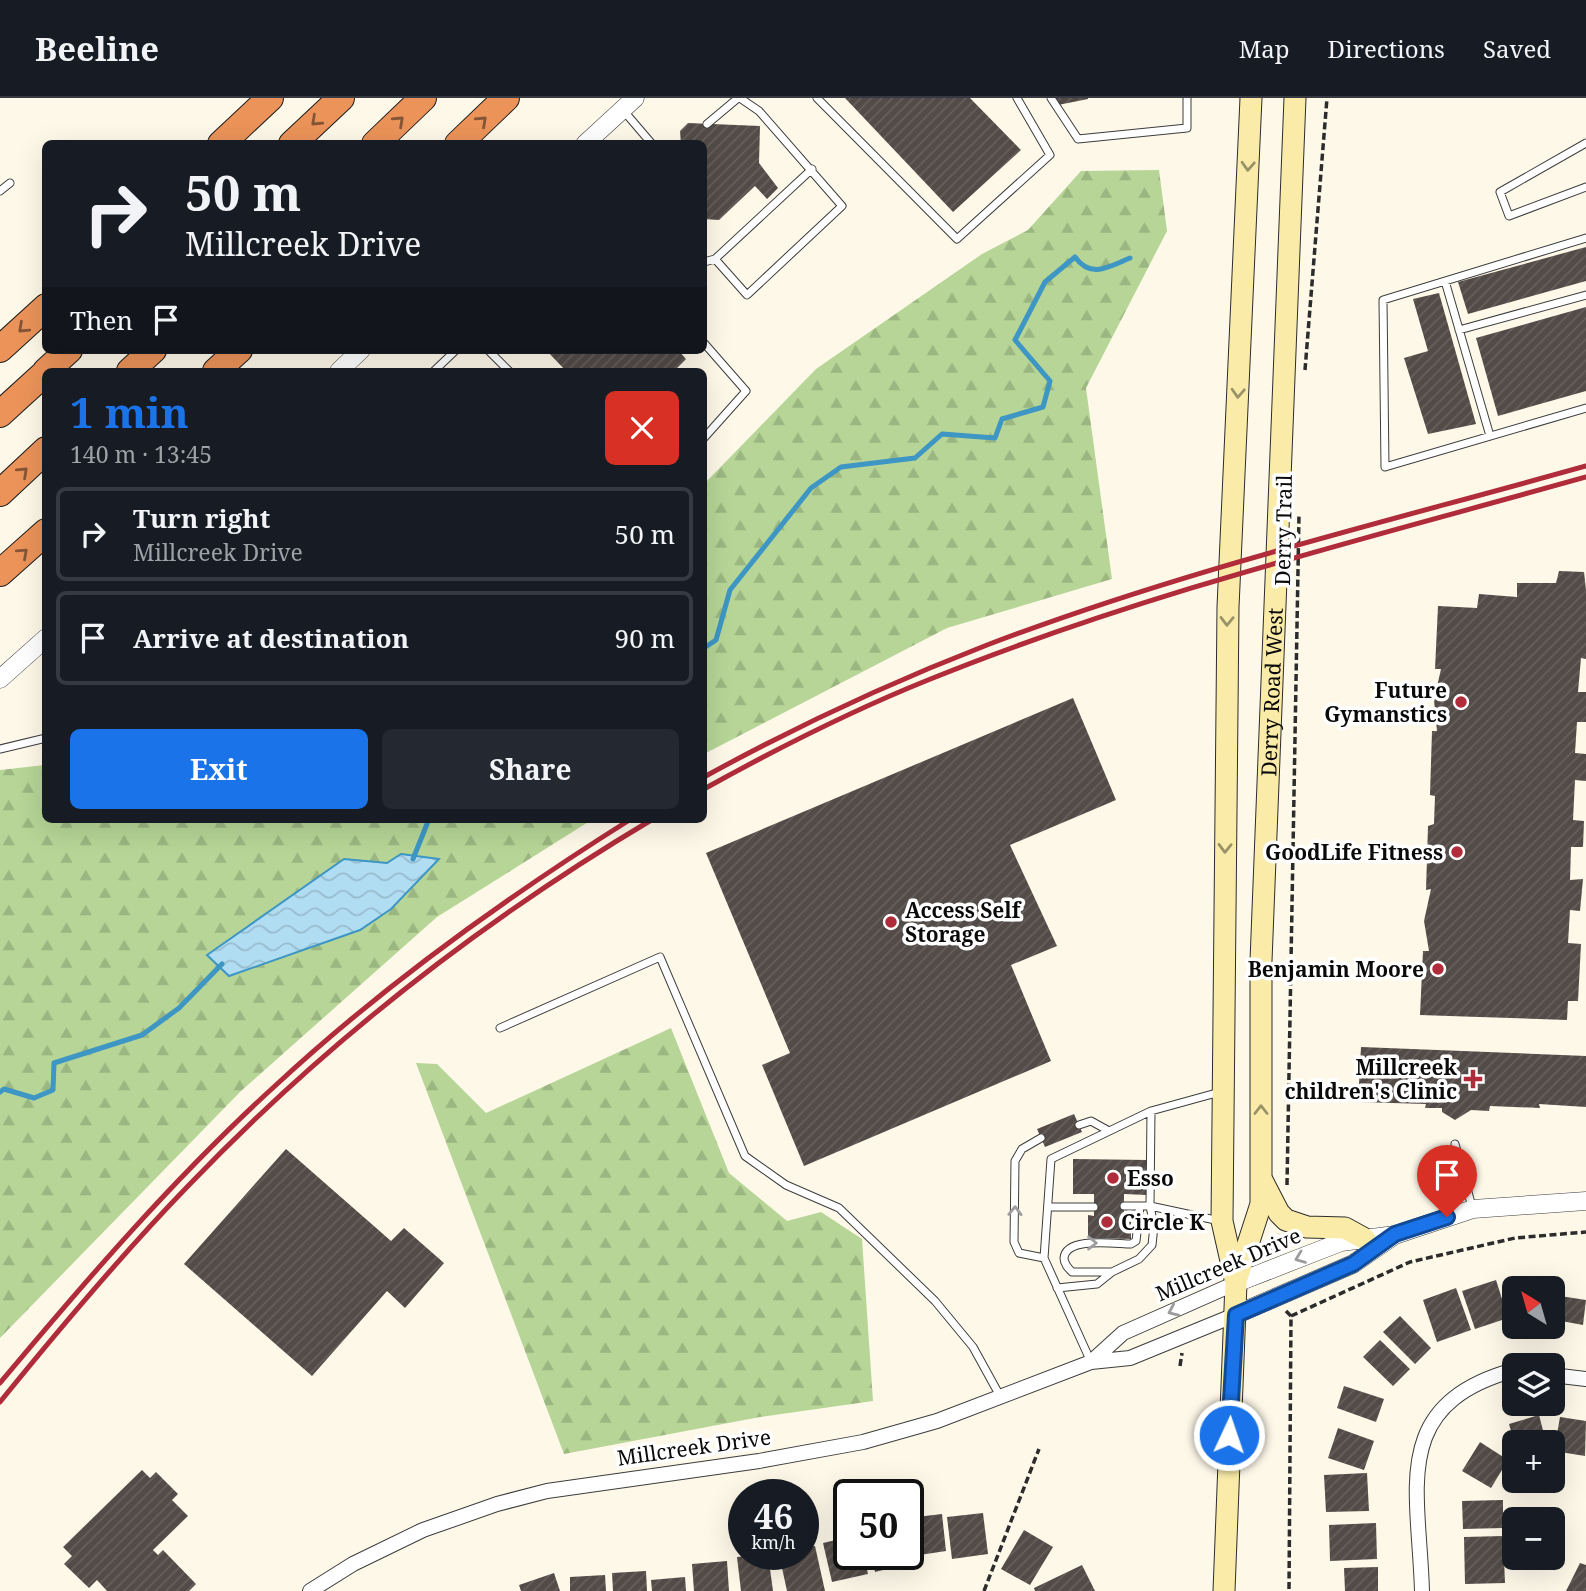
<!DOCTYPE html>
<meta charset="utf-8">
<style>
:root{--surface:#171b24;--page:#242831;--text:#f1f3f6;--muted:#9ea1a6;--line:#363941;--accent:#1a73e8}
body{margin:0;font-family:"Noto Serif",serif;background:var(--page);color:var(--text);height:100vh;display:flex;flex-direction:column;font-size:26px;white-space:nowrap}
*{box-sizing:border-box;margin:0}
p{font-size:23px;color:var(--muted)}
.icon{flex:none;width:38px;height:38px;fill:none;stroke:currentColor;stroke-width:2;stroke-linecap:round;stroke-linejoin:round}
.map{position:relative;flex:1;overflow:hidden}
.drawer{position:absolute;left:42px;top:270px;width:665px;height:455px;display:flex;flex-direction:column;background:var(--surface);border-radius:10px;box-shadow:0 7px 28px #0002}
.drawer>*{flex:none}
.top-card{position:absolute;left:42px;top:42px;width:665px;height:214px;border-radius:10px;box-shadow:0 7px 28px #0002;background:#171b24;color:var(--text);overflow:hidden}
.needle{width:46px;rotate:323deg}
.tools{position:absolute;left:1502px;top:1178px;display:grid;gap:14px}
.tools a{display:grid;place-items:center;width:63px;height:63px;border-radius:10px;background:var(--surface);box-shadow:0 7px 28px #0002;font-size:35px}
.speed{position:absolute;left:728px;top:1381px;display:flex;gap:14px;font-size:35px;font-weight:700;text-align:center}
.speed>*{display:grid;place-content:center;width:91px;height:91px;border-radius:50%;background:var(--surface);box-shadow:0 7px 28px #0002;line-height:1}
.speed small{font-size:18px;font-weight:400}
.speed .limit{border:4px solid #111;border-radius:10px;background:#fff;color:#111}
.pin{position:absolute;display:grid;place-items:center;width:60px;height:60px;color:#fff;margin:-72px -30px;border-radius:50% 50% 50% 0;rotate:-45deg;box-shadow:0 0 7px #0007}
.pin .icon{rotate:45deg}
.me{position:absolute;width:77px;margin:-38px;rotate:3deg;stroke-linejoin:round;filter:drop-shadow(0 0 5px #0008)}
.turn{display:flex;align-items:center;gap:24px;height:147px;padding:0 28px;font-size:32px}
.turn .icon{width:91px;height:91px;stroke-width:2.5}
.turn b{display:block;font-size:49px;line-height:60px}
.then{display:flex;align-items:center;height:66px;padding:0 28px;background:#0003;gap:14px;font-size:26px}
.round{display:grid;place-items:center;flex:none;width:74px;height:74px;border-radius:10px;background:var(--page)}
.overview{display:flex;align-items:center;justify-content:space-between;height:119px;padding:0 28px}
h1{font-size:42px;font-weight:700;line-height:52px;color:var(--accent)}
.cta{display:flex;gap:14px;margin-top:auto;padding:14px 28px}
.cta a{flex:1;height:80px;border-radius:10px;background:var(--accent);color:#fff;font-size:28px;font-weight:700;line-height:80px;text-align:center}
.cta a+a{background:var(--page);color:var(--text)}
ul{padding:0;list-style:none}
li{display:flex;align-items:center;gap:21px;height:94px;margin:0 14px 10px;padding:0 14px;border:4px solid var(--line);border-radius:10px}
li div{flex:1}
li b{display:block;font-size:26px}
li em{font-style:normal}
header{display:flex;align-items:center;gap:42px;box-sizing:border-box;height:98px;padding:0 35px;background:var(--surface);border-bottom:2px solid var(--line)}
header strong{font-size:33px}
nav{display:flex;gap:38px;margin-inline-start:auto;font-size:24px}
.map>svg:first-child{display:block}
.forest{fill:url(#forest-firs)}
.water{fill:url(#water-waves);stroke:#3d96c4;stroke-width:2}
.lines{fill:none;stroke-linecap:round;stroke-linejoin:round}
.stream{stroke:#3d96c4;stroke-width:5}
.building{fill:url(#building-hatch)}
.service-casing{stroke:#3d3d3d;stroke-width:9}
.minor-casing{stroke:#3d3d3d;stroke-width:16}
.tertiary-casing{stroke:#3d3d3d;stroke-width:19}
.secondary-casing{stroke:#2c2c2c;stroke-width:23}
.motorway-casing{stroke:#1b1b1b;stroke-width:28}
.path{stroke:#2c2c2c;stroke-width:3.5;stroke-dasharray:7 3.5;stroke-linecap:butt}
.service{stroke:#fff;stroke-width:7}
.minor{stroke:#fff;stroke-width:14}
.tertiary{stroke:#fff;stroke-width:18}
.secondary{stroke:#faeca8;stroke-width:21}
.motorway{stroke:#eb9359;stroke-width:26}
.rail{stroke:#b02c3a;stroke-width:5}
.oneway{stroke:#865535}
.oneway2{stroke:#9a9269}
.oneway3{stroke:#9d9d9d}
.route-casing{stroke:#114b97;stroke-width:18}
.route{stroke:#1a73e8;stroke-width:12}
.poi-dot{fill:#b02c3a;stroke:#fff;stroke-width:2.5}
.labels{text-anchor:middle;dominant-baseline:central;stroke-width:7;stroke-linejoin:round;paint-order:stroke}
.street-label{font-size:21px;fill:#0a0a0a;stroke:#fff}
.poi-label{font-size:21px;font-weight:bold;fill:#0a0a0a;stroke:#fff;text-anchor:end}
</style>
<header>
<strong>Beeline</strong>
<nav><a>Map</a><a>Directions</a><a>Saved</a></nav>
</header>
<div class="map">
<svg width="1586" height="1493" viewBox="0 0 1586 1493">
<defs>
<pattern id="forest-firs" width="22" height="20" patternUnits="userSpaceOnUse" patternTransform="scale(1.75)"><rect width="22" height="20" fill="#b6d596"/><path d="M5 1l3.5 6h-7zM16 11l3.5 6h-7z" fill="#9bb680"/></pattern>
<pattern id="water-waves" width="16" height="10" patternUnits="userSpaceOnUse" patternTransform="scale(1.75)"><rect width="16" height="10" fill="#b1ddf2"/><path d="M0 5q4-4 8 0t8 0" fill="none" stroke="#97bcce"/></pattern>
<pattern id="building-hatch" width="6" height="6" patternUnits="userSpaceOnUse" patternTransform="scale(1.75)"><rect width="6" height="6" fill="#524b47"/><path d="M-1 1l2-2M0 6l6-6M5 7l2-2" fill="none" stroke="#66605d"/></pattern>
</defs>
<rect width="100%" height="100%" fill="#fef8e9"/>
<path class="forest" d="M1159,72L1167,133L1086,290L1112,481L947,530L704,656V386L816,271L982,156L1028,132L1081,73Z
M45,667L46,721H593L437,819L241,993L0,1240V672Z
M671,930L729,1075L787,1123L821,1114L862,1141L873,1303L760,1319L564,1356L416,965L437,966L486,1015Z"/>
<path class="water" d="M401,756L439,761L391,811L360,832L229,878L207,857L344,761L387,765Z"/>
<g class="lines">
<path class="stream" d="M704,550L716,542L730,492L811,390L841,369L915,360L942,336L995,340L1002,321L1043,309L1050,283L1015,242L1045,184L1075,159C1091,181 1108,169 1130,160
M413,761L429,721
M0,994L4,991L34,1000L53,992L54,965L142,937L179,910L222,866"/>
</g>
<path class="building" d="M845,0H970L1021,52L953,114Z
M1054,0H1088V1L1058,7Z
M688,25L760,28L759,65L778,90L767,101L755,88L719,122L704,121V46H681L680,33Z
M1586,149V183L1468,216L1458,184Z
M1439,195L1476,326L1428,336L1404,260L1428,253L1413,201Z
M1586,209V293L1498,318L1476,240Z
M546,252H678L686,261L674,273H566Z
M1559,473L1584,474L1586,492V561L1581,560L1578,594H1586V624H1577L1575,655L1586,656V683L1575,682L1573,722L1584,723L1583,749H1571L1570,782L1583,781L1580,813L1570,812L1568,845L1581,846L1578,903H1568L1567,922L1420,917L1423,853H1429L1424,823L1431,791L1426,792L1428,728L1434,726L1435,698L1430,697L1432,633H1437L1434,602L1441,571H1435L1438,508L1477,510L1479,496L1517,499V485H1556Z
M1073,600L1116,702L1010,747L1057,848L1011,867L1051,963L804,1068L762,967L790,955L706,755Z
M1361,949L1586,958V1009L1539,1006L1540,1010L1490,1008L1489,1013L1471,1012L1455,1022L1442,1014V1010H1425L1426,1006L1358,1004Z
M1074,1016L1082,1034L1045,1049L1037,1031Z
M286,1051L391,1143L404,1130L444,1165L405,1210L387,1193L312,1278L184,1166Z
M1073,1061L1148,1062L1147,1097L1124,1096V1118H1131V1141L1088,1140V1117L1094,1118V1096H1073Z
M1496,1182L1508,1220L1475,1231L1462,1193Z
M1456,1190L1471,1232L1437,1244L1423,1202Z
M1560,1198L1586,1202L1583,1227L1556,1222Z
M1400,1218L1431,1250L1415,1266L1383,1234Z
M1380,1242L1410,1271L1393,1288L1363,1259Z
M1344,1288L1384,1301L1376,1324L1337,1310Z
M1539,1317L1546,1344H1514L1509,1326Z
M1560,1319L1586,1323L1585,1358L1554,1353Z
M1338,1330L1374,1343L1364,1372L1328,1360Z
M1480,1344L1508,1362L1491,1390L1462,1373Z
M142,1372L150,1380L156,1374L178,1396L172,1402L188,1418L153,1452L158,1457L163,1452L196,1486L189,1493H107L97,1482L89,1490L64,1466L72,1458L63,1449Z
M1367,1375L1369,1413L1326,1414L1324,1377Z
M1503,1402V1430L1463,1431L1462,1403Z
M983,1415L988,1456L952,1461L947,1419Z
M942,1416L946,1453L913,1458L908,1420Z
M1376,1425L1377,1461L1330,1463L1329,1427Z
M1024,1432L1053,1449L1030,1487L1001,1471Z
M1503,1438L1505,1485L1465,1486L1464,1439Z
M849,1439V1456H864L868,1476L832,1484L823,1445Z
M815,1448L825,1493H787L779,1456H803V1450Z
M768,1456L773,1493H741L737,1459Z
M871,1456H906L908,1466L875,1474Z
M727,1463L729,1493H694L692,1466Z
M1580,1465L1586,1467V1493H1566Z
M1082,1467L1095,1493H1035L1034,1490Z
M1378,1469V1493H1345L1344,1470Z
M646,1473L647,1493H613L612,1475Z
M554,1475L560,1493H521L519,1487Z
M605,1477L606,1493H570V1479Z
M685,1479L686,1493H652L651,1482Z"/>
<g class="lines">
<g class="service-casing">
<path id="service" d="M817,0L957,141L1050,57L1017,0
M1051,0L1078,41L1187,30V0
M623,12L652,46
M707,26L738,0
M1586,45L1500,94L1509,118L1586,89
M0,93L10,85
M1586,140L1383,202L1385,369L1586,310
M715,161L812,71
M704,164L715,161L747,197L842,108L759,13L740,0
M1445,183L1490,338
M1459,232L1586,197
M704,245L746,293L704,340
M488,252L509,273
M434,273L456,252
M0,651L46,640
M500,930L660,859L745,1058L786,1087L839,1110L935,1203L973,1249L1000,1298
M1079,1027L1091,1023L1109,1033
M1041,1040L1022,1051L1015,1063L1014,1144L1019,1155L1044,1160
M1455,1046L1472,1109
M1124,1108H1150L1151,1013
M1049,1109H1094
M1112,1174H1072C1068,1170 1064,1166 1064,1160C1066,1138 1116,1146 1131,1146L1136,1143L1140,1108
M1057,1190L1097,1186L1112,1174L1139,1161L1152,1147L1154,1128L1150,1108L1220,1123
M1091,1264L1044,1160L1051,1061L1151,1013L1220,994"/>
</g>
<g class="minor-casing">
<path id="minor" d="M1091,1264L1123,1235L1236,1185
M1552,1277L1586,1281
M310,1493L353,1466L423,1432L497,1406L547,1393L759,1363L863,1344L937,1323L1091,1264L1130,1260L1235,1217
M1422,1493C1419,1390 1389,1307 1514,1272"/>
</g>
<g class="tertiary-casing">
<path id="tertiary" d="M585,46L635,0
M339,273L361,252
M0,581L46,540
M1236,1185L1341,1144L1395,1137L1473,1111L1586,1103
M1235,1217L1353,1166L1392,1139"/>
</g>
<g class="secondary-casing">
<g id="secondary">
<path d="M1263,1084L1279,1115L1286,1122L1307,1129L1345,1130L1365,1141"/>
<path id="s1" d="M1236,1183L1261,1106V863L1295,0"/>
<path d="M1224,1493L1236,1185L1222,1123L1228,509L1251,0"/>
</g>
</g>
<g class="motorway-casing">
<path id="motorway" d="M221,46L270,0
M292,46L341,0
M375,46L423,0
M458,46L506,0
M0,251L46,209
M46,273L69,252
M130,273L153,252
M216,273L239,252
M0,316L46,274
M0,395L46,352
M0,475L46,434"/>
</g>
<path class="path" d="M1305,272L1327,0
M1287,1087L1299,416
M1274,1155L1272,1148L1279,1136
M1286,1213L1291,1218L1289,1493
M1291,1218L1410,1164L1515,1140L1586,1134
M1180,1268L1182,1255
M984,1493L1039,1351"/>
<use href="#service" class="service"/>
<use href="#minor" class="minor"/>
<use href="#tertiary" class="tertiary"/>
<use href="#secondary" class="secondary"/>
<use href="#motorway" class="motorway"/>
<path class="rail" d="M704,679C795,629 889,585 987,547C1181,473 1386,424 1586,368
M704,691C776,651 851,613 928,582C1140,496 1365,441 1586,379
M0,1285C87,1181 176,1078 276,987C385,886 505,800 631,721
M0,1304C60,1230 122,1156 188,1088C325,945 483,822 653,721"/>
</g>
<defs><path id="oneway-chevron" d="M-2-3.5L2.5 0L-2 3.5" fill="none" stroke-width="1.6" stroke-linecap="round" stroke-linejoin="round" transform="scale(1.75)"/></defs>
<g class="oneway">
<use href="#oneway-chevron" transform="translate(316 23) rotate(137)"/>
<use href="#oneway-chevron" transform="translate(399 23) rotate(-43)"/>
<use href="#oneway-chevron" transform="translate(482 23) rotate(-43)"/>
<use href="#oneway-chevron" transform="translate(23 230) rotate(137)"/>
<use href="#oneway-chevron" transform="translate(23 374) rotate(-43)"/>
<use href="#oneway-chevron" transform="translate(23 455) rotate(-42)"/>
</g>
<g class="oneway2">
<use href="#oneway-chevron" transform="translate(1248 68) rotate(93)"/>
<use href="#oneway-chevron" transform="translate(1238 295) rotate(93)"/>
<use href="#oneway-chevron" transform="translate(1227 523) rotate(91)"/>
<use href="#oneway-chevron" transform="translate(1225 750) rotate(91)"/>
<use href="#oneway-chevron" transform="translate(1261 1012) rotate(-90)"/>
</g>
<g class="oneway3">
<use href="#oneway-chevron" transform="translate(1015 1113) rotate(-89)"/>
<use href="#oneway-chevron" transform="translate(1092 1145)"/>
<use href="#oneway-chevron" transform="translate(1300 1160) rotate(159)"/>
<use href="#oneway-chevron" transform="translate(1173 1213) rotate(156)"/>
</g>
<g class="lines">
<g class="route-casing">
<path id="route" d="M1229,1337L1236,1217L1353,1166L1395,1136L1447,1119"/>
</g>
<use href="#route" class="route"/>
</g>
<g class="poi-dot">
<circle cx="1461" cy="604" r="7"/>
<circle cx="1457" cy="754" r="7"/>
<circle cx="891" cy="824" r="7"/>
<circle cx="1438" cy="871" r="7"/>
<path d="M1469.5 970.5h7v7h7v7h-7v7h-7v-7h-7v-7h7z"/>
<circle cx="1113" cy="1080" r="7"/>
<circle cx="1107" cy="1124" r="7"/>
</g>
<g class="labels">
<g class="street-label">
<text transform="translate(1283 432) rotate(-89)">Derry Trail</text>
<text stroke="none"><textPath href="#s1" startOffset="593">Derry Road West</textPath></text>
<text transform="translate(1228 1166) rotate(-23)">Millcreek Drive</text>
<text transform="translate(694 1349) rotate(-8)">Millcreek Drive</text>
</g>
<g class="poi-label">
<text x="1447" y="592">Future<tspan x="1447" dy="24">Gymanstics</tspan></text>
<text x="1443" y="754">GoodLife Fitness</text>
<text x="905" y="812" text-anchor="start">Access Self<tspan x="905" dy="24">Storage</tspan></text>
<text x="1424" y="871">Benjamin Moore</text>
<text x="1457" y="969">Millcreek<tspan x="1457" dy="24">children's Clinic</tspan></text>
<text x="1127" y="1080" text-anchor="start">Esso</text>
<text x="1121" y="1124" text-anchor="start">Circle K</text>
</g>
</g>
</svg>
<div class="tools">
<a><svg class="needle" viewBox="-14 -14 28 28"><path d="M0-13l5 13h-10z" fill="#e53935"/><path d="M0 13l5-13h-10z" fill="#9ea1a6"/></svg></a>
<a><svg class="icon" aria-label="layers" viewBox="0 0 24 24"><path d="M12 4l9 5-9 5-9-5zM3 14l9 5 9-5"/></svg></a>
<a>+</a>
<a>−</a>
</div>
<div class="speed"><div>46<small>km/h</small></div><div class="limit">50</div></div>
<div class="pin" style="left:1447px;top:1119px;background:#d93025"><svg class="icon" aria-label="arrive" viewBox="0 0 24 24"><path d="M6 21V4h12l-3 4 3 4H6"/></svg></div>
<svg class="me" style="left:1229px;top:1337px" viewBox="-20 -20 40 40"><circle r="17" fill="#1a73e8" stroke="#fff" stroke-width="3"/><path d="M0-11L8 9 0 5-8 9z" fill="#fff"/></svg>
<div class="top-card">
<div class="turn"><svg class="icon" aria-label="right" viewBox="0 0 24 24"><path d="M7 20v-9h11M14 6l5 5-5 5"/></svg><div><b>50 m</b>Millcreek Drive</div></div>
<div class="then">Then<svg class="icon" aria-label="arrive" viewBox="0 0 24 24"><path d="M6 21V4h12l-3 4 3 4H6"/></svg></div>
</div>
<section class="drawer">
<div class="overview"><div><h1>1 min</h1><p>140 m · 13:45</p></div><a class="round" style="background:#d93025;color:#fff"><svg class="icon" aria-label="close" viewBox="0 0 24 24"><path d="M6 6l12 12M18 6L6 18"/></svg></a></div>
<ul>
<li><svg class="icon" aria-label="right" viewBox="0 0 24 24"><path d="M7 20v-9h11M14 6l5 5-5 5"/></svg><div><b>Turn right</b><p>Millcreek Drive</p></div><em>50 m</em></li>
<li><svg class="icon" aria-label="arrive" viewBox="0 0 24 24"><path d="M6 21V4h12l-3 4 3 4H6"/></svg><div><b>Arrive at destination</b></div><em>90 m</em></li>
</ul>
<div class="cta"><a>Exit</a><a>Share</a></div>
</section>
</div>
